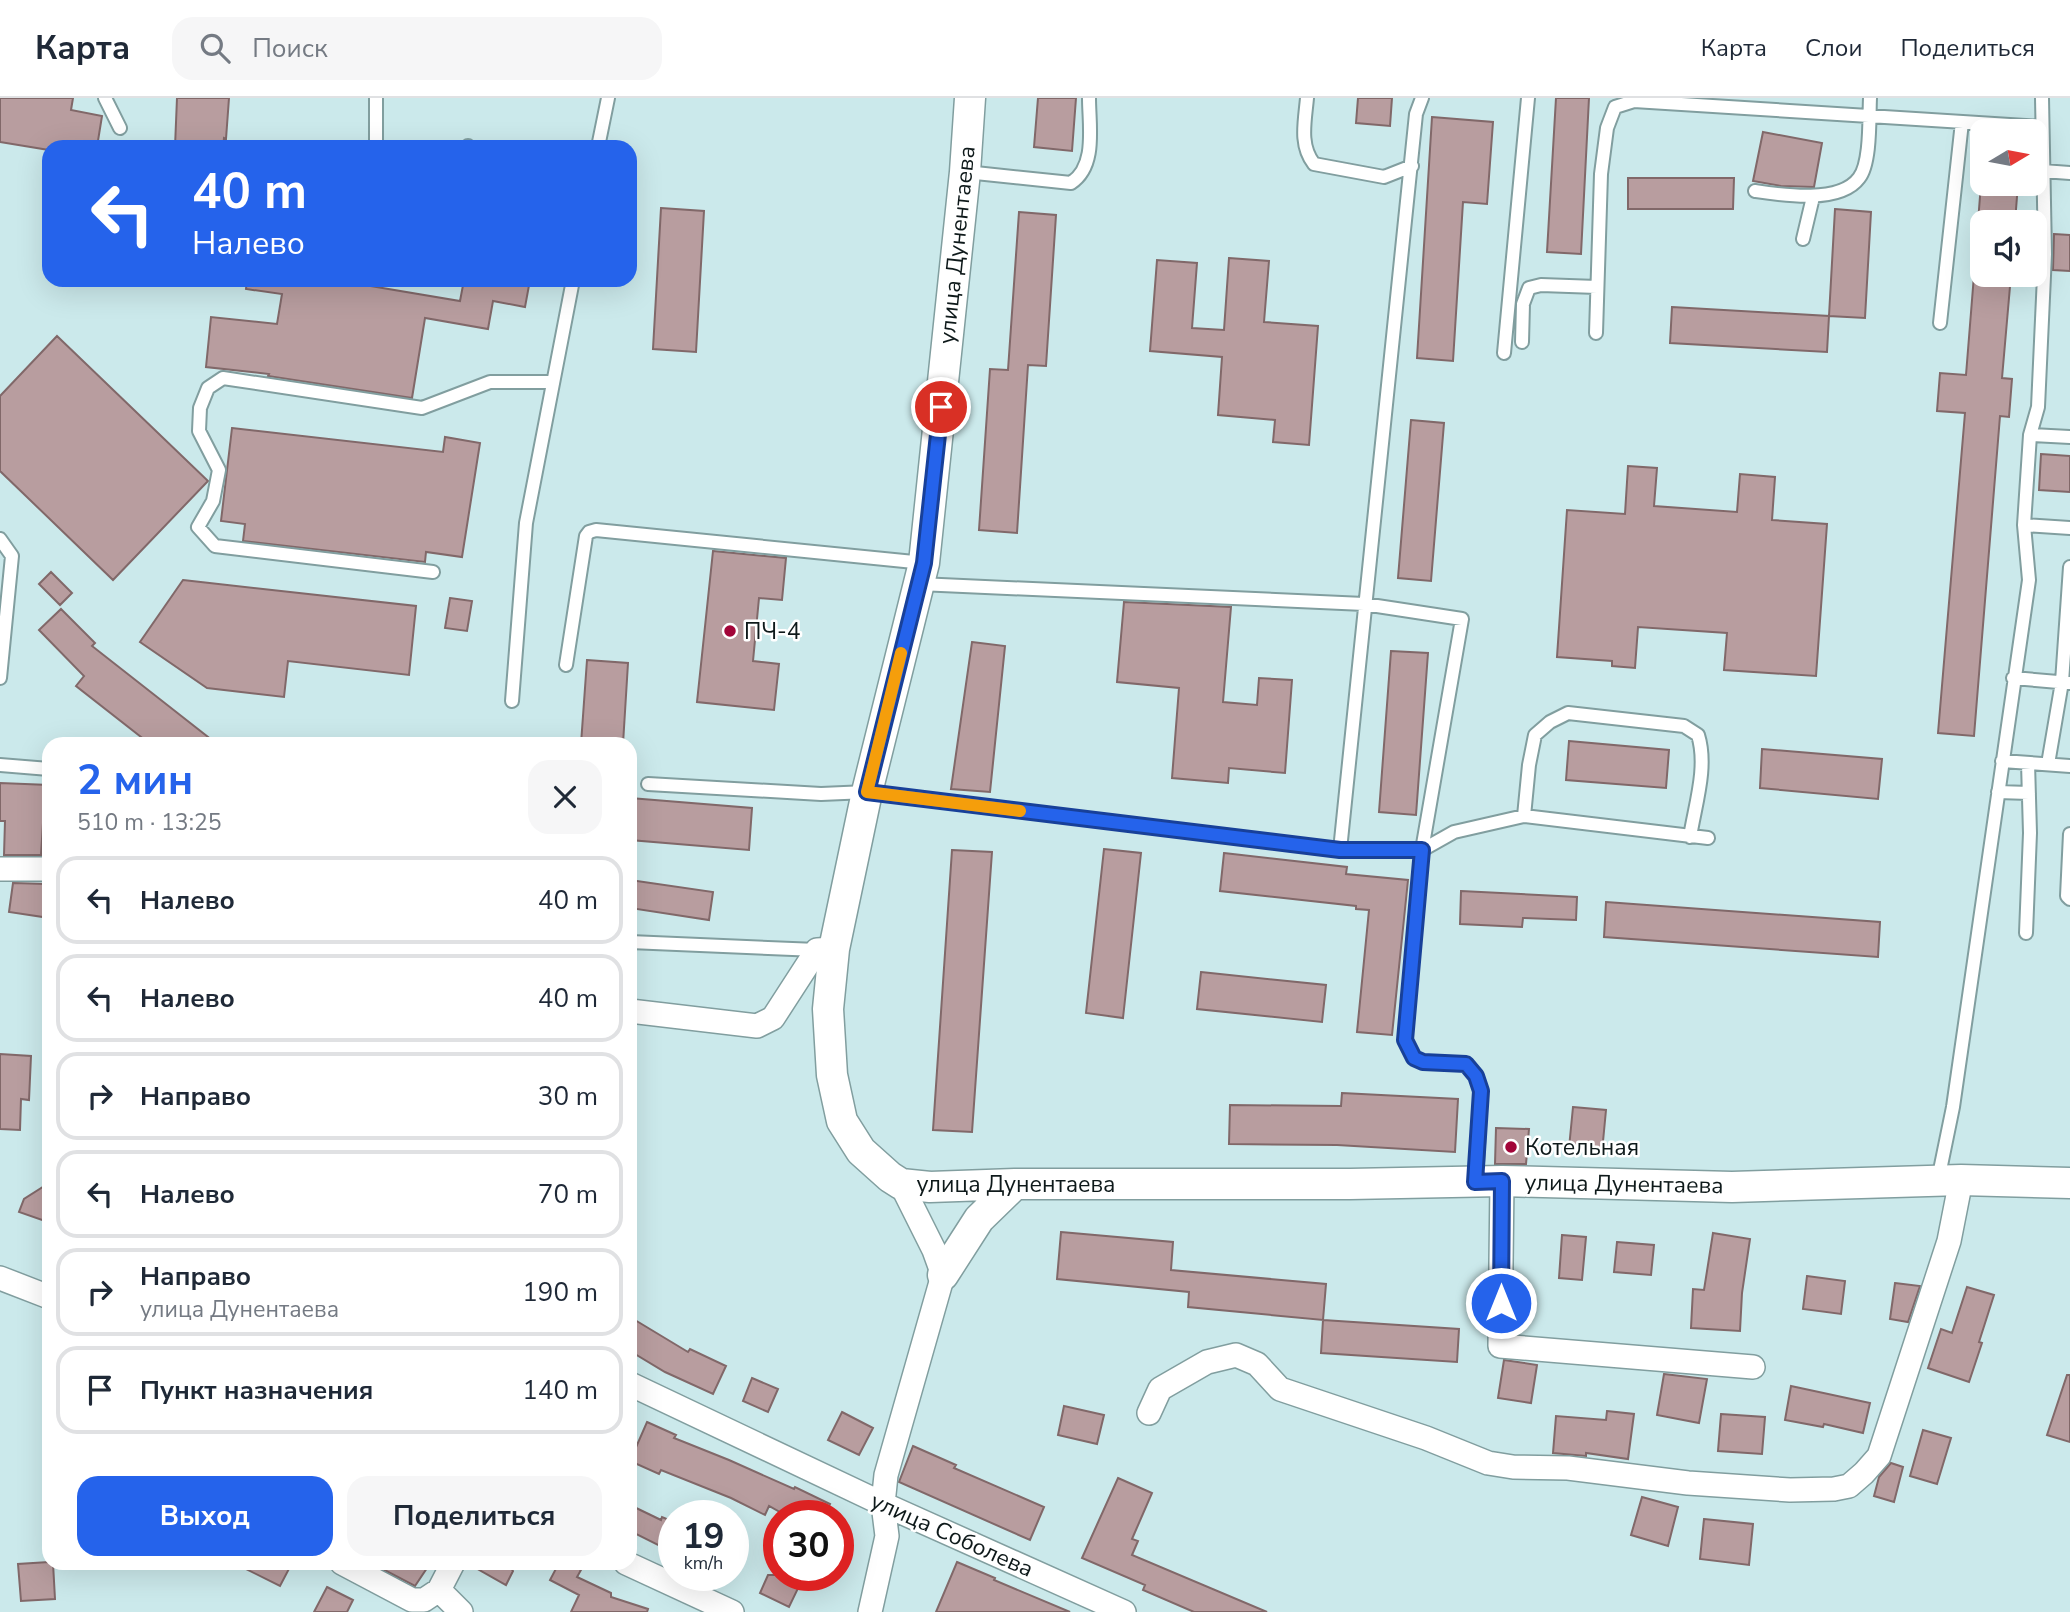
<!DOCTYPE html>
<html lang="ru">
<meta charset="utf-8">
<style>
:root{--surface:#fff;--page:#f6f6f7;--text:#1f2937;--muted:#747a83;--line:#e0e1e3;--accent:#2563eb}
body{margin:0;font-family:"Nunito Sans",sans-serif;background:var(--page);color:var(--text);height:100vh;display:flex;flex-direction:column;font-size:26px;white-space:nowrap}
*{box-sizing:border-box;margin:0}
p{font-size:23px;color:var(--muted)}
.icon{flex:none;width:38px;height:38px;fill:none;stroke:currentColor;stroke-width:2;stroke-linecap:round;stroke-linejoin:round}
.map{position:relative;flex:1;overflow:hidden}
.details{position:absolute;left:42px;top:639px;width:595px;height:833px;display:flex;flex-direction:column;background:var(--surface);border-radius:21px;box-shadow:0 7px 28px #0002}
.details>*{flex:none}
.top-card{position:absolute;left:42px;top:42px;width:595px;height:147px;border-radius:21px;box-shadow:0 7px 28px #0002;background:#2563eb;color:#fff;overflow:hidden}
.needle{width:46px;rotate:80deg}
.controls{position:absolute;left:1970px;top:21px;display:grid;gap:14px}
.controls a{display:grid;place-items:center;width:77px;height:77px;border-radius:14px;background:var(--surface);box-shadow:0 7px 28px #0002;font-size:35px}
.speed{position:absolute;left:658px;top:1402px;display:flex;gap:14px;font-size:35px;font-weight:700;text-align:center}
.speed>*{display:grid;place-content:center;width:91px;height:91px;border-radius:50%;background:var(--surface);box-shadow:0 7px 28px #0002;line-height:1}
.speed small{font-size:18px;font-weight:400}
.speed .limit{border:10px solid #d22;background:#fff;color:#111}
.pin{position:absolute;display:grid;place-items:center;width:60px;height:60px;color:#fff;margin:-30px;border:4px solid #fff;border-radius:50%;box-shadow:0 2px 7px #0007}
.me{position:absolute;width:77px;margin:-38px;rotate:0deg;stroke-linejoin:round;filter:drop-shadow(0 0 5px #0008)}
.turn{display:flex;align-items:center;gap:24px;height:147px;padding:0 35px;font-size:32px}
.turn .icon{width:91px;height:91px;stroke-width:2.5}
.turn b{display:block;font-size:49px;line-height:60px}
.round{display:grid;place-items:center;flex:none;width:74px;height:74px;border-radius:21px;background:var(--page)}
.head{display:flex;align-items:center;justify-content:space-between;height:119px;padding:0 35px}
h1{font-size:42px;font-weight:700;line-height:52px;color:var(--accent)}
.action{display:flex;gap:14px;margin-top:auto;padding:14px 35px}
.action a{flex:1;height:80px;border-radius:21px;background:var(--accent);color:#fff;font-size:28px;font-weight:700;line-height:80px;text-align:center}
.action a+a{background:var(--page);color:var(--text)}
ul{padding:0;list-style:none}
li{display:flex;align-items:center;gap:21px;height:88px;margin:0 14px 10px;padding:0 21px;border:4px solid var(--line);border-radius:21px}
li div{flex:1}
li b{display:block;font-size:26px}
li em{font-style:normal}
header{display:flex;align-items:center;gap:42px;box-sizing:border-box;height:98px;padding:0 35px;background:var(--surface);border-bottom:2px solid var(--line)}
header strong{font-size:33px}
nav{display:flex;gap:38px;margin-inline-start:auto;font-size:24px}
.search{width:490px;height:63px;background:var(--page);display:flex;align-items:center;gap:18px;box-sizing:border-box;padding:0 24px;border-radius:21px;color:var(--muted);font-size:26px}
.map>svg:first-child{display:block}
.building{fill:#b89d9f;stroke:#816869;stroke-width:2}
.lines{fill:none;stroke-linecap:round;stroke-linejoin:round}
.service-casing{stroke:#819e9f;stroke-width:16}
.minor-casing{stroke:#819e9f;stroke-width:26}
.tertiary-casing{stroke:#819e9f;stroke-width:33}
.service{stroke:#fff;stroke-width:12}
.minor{stroke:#fff;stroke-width:23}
.tertiary{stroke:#fff;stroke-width:30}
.route-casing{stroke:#184099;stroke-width:18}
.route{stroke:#2563eb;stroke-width:12}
.slow{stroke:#f59e0b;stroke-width:12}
.poi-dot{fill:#a20438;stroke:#fff;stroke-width:2.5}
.labels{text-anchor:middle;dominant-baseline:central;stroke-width:5;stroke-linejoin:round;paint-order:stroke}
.street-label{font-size:23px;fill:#0e191a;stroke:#fff}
.poi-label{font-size:23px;fill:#0e191a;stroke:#fff;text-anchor:start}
</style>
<header>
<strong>Карта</strong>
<div class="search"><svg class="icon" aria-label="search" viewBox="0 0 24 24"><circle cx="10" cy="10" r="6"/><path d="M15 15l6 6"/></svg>Поиск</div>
<nav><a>Карта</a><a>Слои</a><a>Поделиться</a></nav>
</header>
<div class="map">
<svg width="2070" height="1514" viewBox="0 0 2070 1514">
<rect width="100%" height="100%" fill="#cbe9eb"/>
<path class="building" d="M0,0H73L71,12L102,18L97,49H49V52L0,44Z
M177,0H229L226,41L224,40L223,49H175Z
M1038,0H1076L1072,53L1034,49Z
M1358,0H1392L1390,28L1356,25Z
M1556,0H1589L1581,156L1547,154Z
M1432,19L1493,24L1487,106L1463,104L1453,263L1417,260Z
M1763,34L1822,45L1814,89L1781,88L1753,83Z
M1628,80H1734L1733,111H1628Z
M1981,86H2018L2015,124H1978Z
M661,110L704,113L696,254L653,251Z
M1835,111L1871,114L1865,220L1829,218Z
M1019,114L1056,117L1046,268L1028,267L1017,435L979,432L990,271L1008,272Z
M2054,136L2070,137V173L2053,172Z
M1229,160L1269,163L1264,224L1318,228L1309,347L1273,344L1275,322L1218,317L1222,259L1150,253L1157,162L1197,165L1192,230L1224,232Z
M1974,177H2011L2002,280L2012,281L2009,319L2000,318L1974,638L1938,635L1965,315L1937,313L1940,275L1966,277Z
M247,182H335L460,203L464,182H530L525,209L493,203L488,231L425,220L412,300L268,278L269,276L206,269L211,219L277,226L282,196L246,191Z
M1672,209L1829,218L1827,254L1670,245Z
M57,238L208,383L113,482L0,373V298Z
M1411,322L1444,325L1431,483L1398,480Z
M232,330L443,354L445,339L480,345L462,459L426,454L425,464L243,443L245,426L221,423Z
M2041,356L2070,358V394L2039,392Z
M1628,368L1657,370L1654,408L1737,414L1740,376L1775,379L1772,422L1827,426L1816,578L1724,572L1727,535L1638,529L1635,570L1612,568V563L1557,559L1567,412L1625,416Z
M713,453L786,460L782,502L759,500L753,563L779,566L774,612L697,604Z
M51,474L72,495L60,507L39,486Z
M183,482L416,508L409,577L288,563L284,599L207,590L140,544Z
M450,500L472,503L467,533L445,530Z
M1124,504L1231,509L1223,604L1257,607L1259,580L1292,582L1285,675L1229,670L1228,685L1172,680L1179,590L1117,584Z
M61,511L95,545L92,548L217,646H150L76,588L84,578L39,532Z
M972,544L1005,548L990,694L951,691Z
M1391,553L1428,555L1416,717L1379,714Z
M587,562L628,565L623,646H581Z
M1569,643L1669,652L1666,690L1566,682Z
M1762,651L1882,661L1878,701L1760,690Z
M0,685L49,687V725H43L41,757H4L5,723H0Z
M630,700L752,710L749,752L630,742Z
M1104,751L1141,755L1123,920L1086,915Z
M952,752L992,754L972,1034L933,1032Z
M1224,755L1347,769L1346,776L1408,782L1392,937L1357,934L1369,812L1356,811V808L1220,793Z
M630,782L713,794L709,822L630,810Z
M13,785L47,786L43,819L9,814Z
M1461,793L1577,799L1576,822L1523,820L1522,829L1460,826Z
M1606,804L1880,824L1878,859L1604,839Z
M1201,874L1326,887L1322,924L1197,911Z
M0,956L31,958L29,1002L21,1001L20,1032L0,1031Z
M1342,995L1458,1001L1455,1054L1337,1047L1229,1046L1230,1007L1341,1008Z
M1573,1009L1606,1012L1602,1054L1569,1050Z
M1496,1030L1529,1031L1526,1066H1495Z
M49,1085V1113L45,1123L19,1114L24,1101Z
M1061,1134L1173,1144L1171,1172L1326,1186L1323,1222L1188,1209L1189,1194L1057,1181Z
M1713,1135L1750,1141L1742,1195L1740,1233L1691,1230L1693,1191L1704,1192Z
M1562,1137L1586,1139L1582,1182L1559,1180Z
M1617,1144L1654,1147L1651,1177L1614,1174Z
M1807,1178L1845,1183L1841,1216L1803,1211Z
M1895,1185L1920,1188L1908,1224L1890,1221Z
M1967,1189L1994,1197L1979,1244L1982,1245L1969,1284L1928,1270L1941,1231L1952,1235Z
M630,1219L688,1254L690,1251L726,1268L713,1296L665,1274L630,1253Z
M1323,1222L1459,1231L1457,1264L1321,1255Z
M1504,1262L1537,1267L1531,1305L1498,1300Z
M1664,1276L1707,1281L1699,1325L1657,1317Z
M2067,1277H2070V1344L2047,1337Z
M752,1280L778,1291L768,1314L743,1303Z
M1791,1288L1870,1305L1863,1335L1824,1326L1823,1329L1785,1322Z
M1064,1308L1104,1317L1097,1346L1058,1337Z
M1607,1313L1634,1316L1628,1361L1586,1355V1358L1553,1355L1556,1318L1606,1322Z
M842,1314L873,1330L859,1357L828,1342Z
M1721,1316L1765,1319L1762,1356L1718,1353Z
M647,1324L676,1337L674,1340L729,1362L794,1391L795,1389L830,1406L824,1418H787L769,1408L765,1417L731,1400L661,1372L659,1376L630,1363Z
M1923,1332L1951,1340L1937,1386L1910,1378Z
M913,1348L956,1367L954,1370L1044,1409L1030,1442L899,1384Z
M1891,1365L1903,1369L1894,1404L1874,1398L1879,1379Z
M1118,1380L1152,1395L1132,1441L1138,1443L1132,1457L1267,1514H1194L1143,1492L1145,1487L1082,1460Z
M1642,1399L1678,1409L1668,1448L1631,1437Z
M630,1407L661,1422L662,1419L674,1424V1455L630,1433Z
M1704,1421L1753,1426L1749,1467L1700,1461Z
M49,1464L53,1465L55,1501L21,1503L18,1466Z
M957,1464L995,1480L994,1482L1070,1514H936Z
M234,1465H292L280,1488Z
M371,1465H418L427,1470L415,1488Z
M467,1465H507L513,1473L506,1487Z
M559,1465H568L581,1472L577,1479L611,1495V1499L648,1511L647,1514H571L579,1497L550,1482Z
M768,1477H792L802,1482L789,1509L760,1495Z
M327,1489L353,1502L347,1514H314Z"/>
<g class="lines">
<g class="service-casing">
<path id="service" d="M105,0L120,30
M376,0V49
M1307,0C1305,23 1299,47 1314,66L1384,79L1412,68
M468,48L469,49
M598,49L608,0
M2043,73L2070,75
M966,74L1071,85C1097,68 1089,28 1089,0
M1755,93C1782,97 1840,106 1859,80C1871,65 1869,20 1870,0
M1803,141L1813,99
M1940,225L1962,24
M1596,235L1601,76L1607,30L1615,9L1634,3L2042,29
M1522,244L1523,206L1529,190L1541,187L1597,189
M1504,255L1528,0
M2030,337L2070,339
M2024,427L2070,430
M0,441L12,458L0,580
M433,474L215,448L198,429L213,403L219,372L199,333L200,310L208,290L223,280L422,310L490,284H553
M919,486L1364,506L1462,521L1422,752L1405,942L1414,960L1423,964L1466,966L1476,978L1481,993L1476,1083
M566,567L586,438L589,434L596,432L924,465
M2013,580L2070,585
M512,603L526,425L573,182
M2002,663L2070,668
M2048,666L2062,584L2070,469
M0,667L49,671
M648,686L821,696L867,694L1340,752H1422L1454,734L1524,718L1708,740
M1998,694L2029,695
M1524,718L1529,667L1535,637L1550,624L1568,615L1684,628L1698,637C1708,669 1695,707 1690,739
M2070,736L2067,798L2070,801
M1340,752L1416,16L1422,0
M2026,835L2030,735L2028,665
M630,844L817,852
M1938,1082L1953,1009L2029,482L2024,427L2030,337L2038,309L2045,156L2042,0"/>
</g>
<g class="minor-casing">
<path id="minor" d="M0,771H49
M630,913L757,928L773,920L817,852L834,851
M1502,1083L1500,1248L1753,1269
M0,1180L49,1199
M630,1286L883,1406L1124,1514
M1149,1315L1160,1291L1207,1264L1236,1257L1257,1266L1280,1291L1426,1340L1488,1365L1513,1369L1568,1370L1688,1385L1790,1392L1834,1391L1849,1388L1864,1375L1879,1358L1949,1143L1961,1082
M342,1465L412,1502H424L439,1492
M453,1465L439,1492L461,1514
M626,1465L732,1514
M870,1514L887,1438L883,1406L886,1377L943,1177L934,1152L901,1086"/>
</g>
<g class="tertiary-casing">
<path id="tertiary" d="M970,0L965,74L924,465L867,694L834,851L828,911L832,977L842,1023L861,1053L890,1079L901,1086L930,1089L1015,1086H1350L1502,1083L1732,1089L1961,1082L2070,1085
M943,1177L979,1121L1015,1086"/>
</g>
<use href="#service" class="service"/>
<use href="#minor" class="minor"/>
<use href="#tertiary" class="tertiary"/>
</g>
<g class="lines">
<g class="route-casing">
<path id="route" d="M941,309L924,465L867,694L1340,752H1422L1405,942L1414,960L1423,964L1466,966L1476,978L1481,993L1475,1084L1502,1083L1501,1205"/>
</g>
<use href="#route" class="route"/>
<path class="slow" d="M901,555L867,694L1020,713"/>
</g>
<g class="poi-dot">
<circle cx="730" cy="533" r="7"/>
<circle cx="1511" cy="1049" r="7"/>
</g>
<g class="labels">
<g class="street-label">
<text transform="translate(957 147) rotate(-84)">улица Дунентаева</text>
<text x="1016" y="1086">улица Дунентаева</text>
<text transform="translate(1624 1086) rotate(1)">улица Дунентаева</text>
<text transform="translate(952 1437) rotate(24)">улица Соболева</text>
</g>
<g class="poi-label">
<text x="744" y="533">ПЧ-4</text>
<text x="1525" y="1049">Котельная</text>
</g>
</g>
</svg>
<div class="controls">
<a><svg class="needle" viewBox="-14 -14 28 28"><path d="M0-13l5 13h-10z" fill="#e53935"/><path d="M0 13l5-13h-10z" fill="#747a83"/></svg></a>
<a><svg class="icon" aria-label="sound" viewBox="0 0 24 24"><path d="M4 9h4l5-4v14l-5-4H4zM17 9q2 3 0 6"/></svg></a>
</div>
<div class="speed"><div>19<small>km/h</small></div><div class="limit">30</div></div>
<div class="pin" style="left:941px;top:309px;background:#d93025"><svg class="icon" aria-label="arrive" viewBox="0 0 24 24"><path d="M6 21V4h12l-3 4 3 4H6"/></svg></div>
<svg class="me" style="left:1501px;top:1205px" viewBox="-20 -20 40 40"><circle r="17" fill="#2563eb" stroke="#fff" stroke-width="3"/><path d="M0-11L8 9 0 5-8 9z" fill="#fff"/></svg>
<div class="top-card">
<div class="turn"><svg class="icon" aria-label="left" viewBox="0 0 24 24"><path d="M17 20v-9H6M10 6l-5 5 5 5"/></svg><div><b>40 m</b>Налево</div></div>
</div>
<section class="details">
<div class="head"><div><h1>2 мин</h1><p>510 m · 13:25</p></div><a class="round"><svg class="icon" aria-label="close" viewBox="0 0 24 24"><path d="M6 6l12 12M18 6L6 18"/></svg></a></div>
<ul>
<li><svg class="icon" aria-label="left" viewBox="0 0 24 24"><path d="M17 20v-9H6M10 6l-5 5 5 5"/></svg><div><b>Налево</b></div><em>40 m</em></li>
<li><svg class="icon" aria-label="left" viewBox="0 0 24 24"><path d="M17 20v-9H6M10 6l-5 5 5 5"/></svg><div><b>Налево</b></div><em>40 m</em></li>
<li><svg class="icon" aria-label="right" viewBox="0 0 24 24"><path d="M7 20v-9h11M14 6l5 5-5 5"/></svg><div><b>Направо</b></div><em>30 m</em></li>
<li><svg class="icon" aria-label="left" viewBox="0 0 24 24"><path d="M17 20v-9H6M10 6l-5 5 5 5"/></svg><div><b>Налево</b></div><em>70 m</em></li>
<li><svg class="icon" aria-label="right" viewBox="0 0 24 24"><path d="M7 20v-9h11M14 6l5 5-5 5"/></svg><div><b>Направо</b><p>улица Дунентаева</p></div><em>190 m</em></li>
<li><svg class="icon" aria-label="arrive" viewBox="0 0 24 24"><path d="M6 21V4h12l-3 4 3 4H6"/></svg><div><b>Пункт назначения</b></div><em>140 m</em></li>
</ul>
<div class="action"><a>Выход</a><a>Поделиться</a></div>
</section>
</div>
